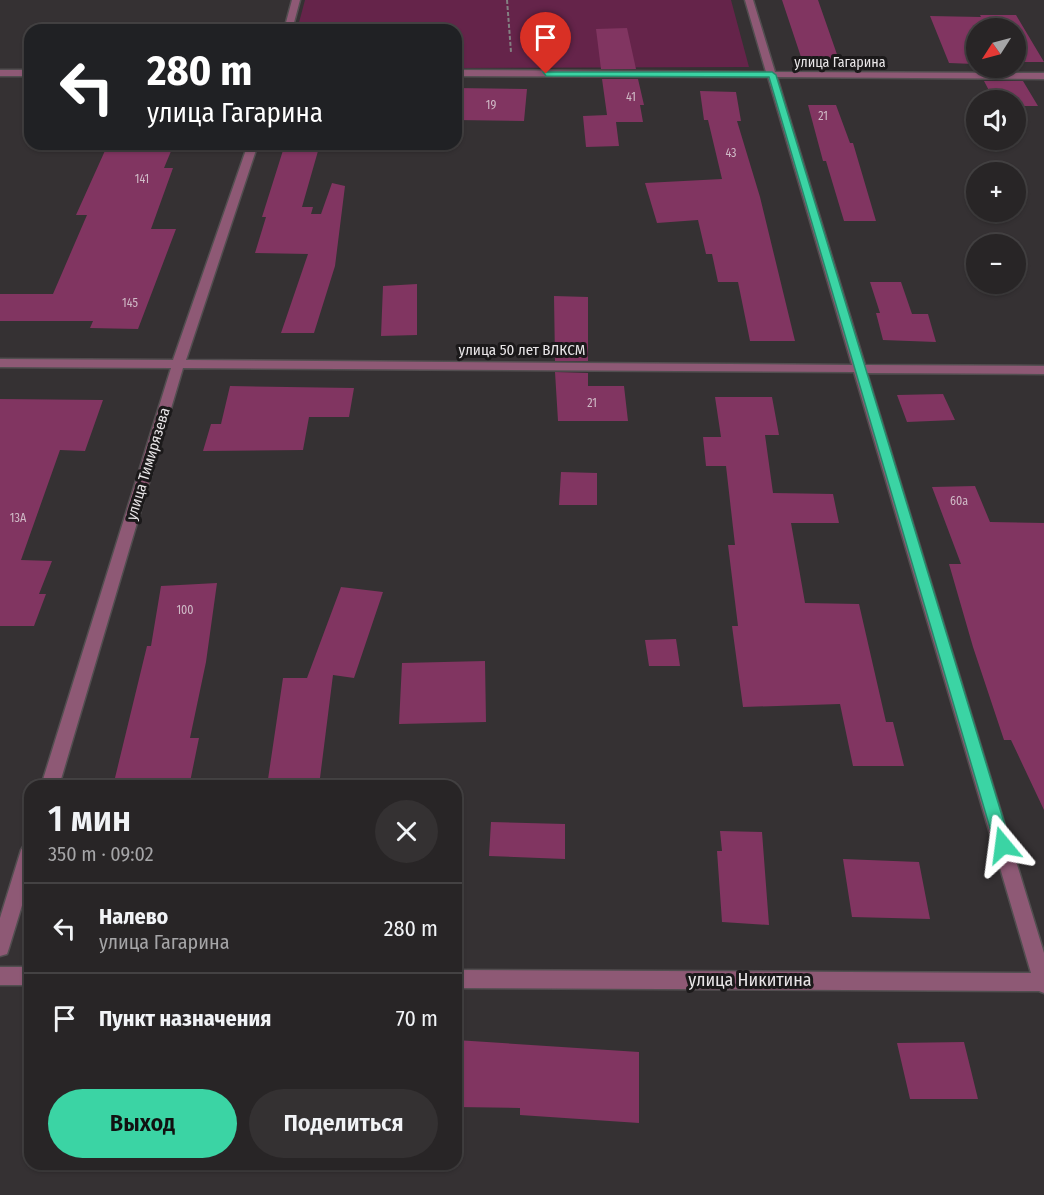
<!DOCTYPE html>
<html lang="ru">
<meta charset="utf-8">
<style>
:root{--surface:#282526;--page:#343132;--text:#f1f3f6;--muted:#a5a5a7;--line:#444243;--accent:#3bd4a4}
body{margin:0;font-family:"Fira Sans Condensed",sans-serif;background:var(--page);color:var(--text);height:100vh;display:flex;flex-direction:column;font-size:22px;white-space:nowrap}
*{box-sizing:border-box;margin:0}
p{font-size:20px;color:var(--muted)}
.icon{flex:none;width:33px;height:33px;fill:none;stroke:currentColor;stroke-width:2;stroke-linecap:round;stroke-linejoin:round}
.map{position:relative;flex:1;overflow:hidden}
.details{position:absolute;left:24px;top:780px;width:438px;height:390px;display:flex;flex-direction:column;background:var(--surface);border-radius:18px;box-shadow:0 2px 4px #0004,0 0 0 2px var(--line)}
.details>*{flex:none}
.guide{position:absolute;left:24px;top:24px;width:438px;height:126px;border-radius:18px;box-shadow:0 2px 4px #0004,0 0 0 2px var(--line);background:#202124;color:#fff;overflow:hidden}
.needle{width:39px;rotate:234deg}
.fabs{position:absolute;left:966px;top:18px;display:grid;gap:12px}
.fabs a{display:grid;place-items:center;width:60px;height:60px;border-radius:50%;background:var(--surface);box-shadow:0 2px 4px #0004,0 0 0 2px var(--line);font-size:30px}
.pin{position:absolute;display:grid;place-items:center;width:51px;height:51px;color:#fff;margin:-62px -26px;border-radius:50% 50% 50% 0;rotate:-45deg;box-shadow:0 0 6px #0007}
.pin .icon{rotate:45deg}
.me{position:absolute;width:66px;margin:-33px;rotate:344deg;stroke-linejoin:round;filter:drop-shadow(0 0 4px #0008)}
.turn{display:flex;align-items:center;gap:21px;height:126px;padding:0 24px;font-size:27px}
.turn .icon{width:78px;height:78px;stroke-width:2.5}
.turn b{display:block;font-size:42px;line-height:51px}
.round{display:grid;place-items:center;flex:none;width:63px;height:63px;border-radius:32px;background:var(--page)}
.headline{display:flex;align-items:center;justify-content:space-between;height:102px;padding:0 24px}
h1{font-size:36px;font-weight:600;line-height:45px}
.button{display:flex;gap:12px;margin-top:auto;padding:12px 24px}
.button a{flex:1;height:69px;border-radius:36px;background:var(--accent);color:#111;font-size:24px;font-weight:600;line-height:69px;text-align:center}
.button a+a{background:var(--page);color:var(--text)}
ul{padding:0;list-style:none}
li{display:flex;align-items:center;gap:18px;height:90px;padding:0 24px;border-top:2px solid var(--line)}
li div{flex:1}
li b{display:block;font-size:22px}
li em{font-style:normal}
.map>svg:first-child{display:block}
.green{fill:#65244a}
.building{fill:#813561}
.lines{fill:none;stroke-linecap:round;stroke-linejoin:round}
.minor-casing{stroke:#524e50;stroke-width:3}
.path{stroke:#838082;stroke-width:2;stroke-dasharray:4 2;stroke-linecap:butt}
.minor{fill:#8e5975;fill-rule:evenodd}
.route{fill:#3bd4a4;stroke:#268a6b;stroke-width:1.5}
.labels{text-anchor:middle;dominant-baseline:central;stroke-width:6;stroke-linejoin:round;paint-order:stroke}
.number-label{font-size:12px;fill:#cfbac6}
.far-street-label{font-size:14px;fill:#e9e6e8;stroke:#1b191a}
.street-label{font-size:15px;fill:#e9e6e8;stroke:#1b191a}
.near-street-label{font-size:18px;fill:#e9e6e8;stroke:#1b191a}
</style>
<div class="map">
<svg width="1044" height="1195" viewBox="0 0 1044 1195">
<rect width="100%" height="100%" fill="#353133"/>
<path class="green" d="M305,0H731L749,67L456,68V30H297Z"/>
<path class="building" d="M782,0H818L840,63H803Z
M980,15H1016L1044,62H1016V28H976V68H1015L1017,71L978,70L974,64L949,63L930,16L981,17Z
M627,28L636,69H601L596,29Z
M602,79H638L644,105H640L643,122H616L619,146L586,147L583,116L607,115Z
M984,81H1023L1038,106H1016V100H994Z
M456,88L527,89L524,121L456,120Z
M700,91L736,92L741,121H737L760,197L795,341H750L738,282H718L712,254H706L698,220L657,223L645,183L722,179L708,120H704Z
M808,105H836L850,143H853L876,221H844L826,161H823Z
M108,144H174L164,168H173L151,229H176L138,329L90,328L93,321H0V294H53L87,215H76Z
M285,144H320L302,207H313L311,214H321L332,183L345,186L335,266L314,333H281L308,254L255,253L266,217H262Z
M870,282H901L912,314H928L936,342L883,340L876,313H880Z
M417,284V335L381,336L383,286Z
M554,296L588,297V361H555Z
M555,372L588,373V386H624L628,421H558Z
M230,386L354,388L349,417H309L303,450L203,451L211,424H221Z
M943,394L955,420L907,422L897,395Z
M715,397H772L779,435H765L773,493L833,494L839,523H791L805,603L859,604L886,722H893L904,766H853L840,704L743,707L732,626H738L728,545H735L726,466H706L703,437H721Z
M0,399L103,400L85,451L60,450L21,560L52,561L39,594H46L34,626H0Z
M561,472L597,473V505H559Z
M975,486L990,522L1044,523V810L1011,740H1004L973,647L949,564H961L932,487Z
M217,583L206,662L190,738H199L190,782H114L147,646H151L161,586Z
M341,587L383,592L354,678L333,675L319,786H267L283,678H307Z
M676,639L680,666H649L645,640Z
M485,661L486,722L399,724L402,663Z
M491,822L565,824V859L489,856Z
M720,831L762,832L769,925L722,922L717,851H722Z
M843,859L919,862L930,919L852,917Z
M456,1040L639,1052V1123L520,1115V1108L456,1107Z
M964,1042L978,1099H910L897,1043Z"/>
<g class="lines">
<g class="minor-casing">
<path id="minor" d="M292,0H300L292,30H284Z
M745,0H753L775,72L1044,73V79L777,77L865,365L1044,366V374L867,373L1044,953V993L1039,991L456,988V970L1031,973L854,372L183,368L59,786H41L171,368L0,367V359L173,360L248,144H258L186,360L852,365L768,77L456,76V70L766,72Z
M0,70H30V76H0Z
M30,843V879L9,948L7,954L0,956V918L21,850L24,845Z
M0,967H30V985H0Z"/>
</g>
<path class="path" d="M507,0L511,52"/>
<use href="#minor" class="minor"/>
</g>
<path class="route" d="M543,72H772L776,75L1011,845L1008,850H997L995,845L769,77L546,76Z"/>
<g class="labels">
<g class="number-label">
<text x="631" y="97">41</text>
<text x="491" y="105">19</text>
<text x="823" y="116">21</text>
<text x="731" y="153">43</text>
<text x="142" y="179">141</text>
<text x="130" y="303">145</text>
<text x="592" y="403">21</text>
<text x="959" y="501">60а</text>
<text x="18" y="518">13А</text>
<text x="185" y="610">100</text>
</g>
<g class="far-street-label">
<text x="840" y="62">улица Гагарина</text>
</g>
<g class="street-label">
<text x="522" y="350">улица 50 лет ВЛКСМ</text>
<text transform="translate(148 464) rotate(-73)">улица Тимирязева</text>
</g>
<g class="near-street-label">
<text x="750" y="980">улица Никитина</text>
</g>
</g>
</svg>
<div class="fabs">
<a><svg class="needle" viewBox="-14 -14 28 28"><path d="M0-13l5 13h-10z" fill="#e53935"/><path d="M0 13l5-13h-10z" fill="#a5a5a7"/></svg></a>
<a><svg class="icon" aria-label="sound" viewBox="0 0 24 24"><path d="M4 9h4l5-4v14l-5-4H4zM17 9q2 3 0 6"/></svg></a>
<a>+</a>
<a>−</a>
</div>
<div class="pin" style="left:546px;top:74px;background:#d93025"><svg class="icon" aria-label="arrive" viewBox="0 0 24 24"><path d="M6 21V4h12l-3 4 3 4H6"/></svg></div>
<svg class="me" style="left:1003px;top:845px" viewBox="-20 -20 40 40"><path d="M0-17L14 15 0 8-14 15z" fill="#3bd4a4" stroke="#fff" stroke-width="4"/></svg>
<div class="guide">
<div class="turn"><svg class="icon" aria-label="left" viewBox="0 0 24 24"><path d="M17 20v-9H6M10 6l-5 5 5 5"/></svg><div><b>280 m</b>улица Гагарина</div></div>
</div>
<section class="details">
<div class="headline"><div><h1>1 мин</h1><p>350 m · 09:02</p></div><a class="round"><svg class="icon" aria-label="close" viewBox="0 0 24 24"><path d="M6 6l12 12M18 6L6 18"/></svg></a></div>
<ul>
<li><svg class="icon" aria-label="left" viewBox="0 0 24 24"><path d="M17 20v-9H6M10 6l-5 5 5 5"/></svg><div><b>Налево</b><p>улица Гагарина</p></div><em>280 m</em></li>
<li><svg class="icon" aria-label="arrive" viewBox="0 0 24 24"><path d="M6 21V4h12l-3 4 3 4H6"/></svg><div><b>Пункт назначения</b></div><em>70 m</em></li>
</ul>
<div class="button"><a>Выход</a><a>Поделиться</a></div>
</section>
</div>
